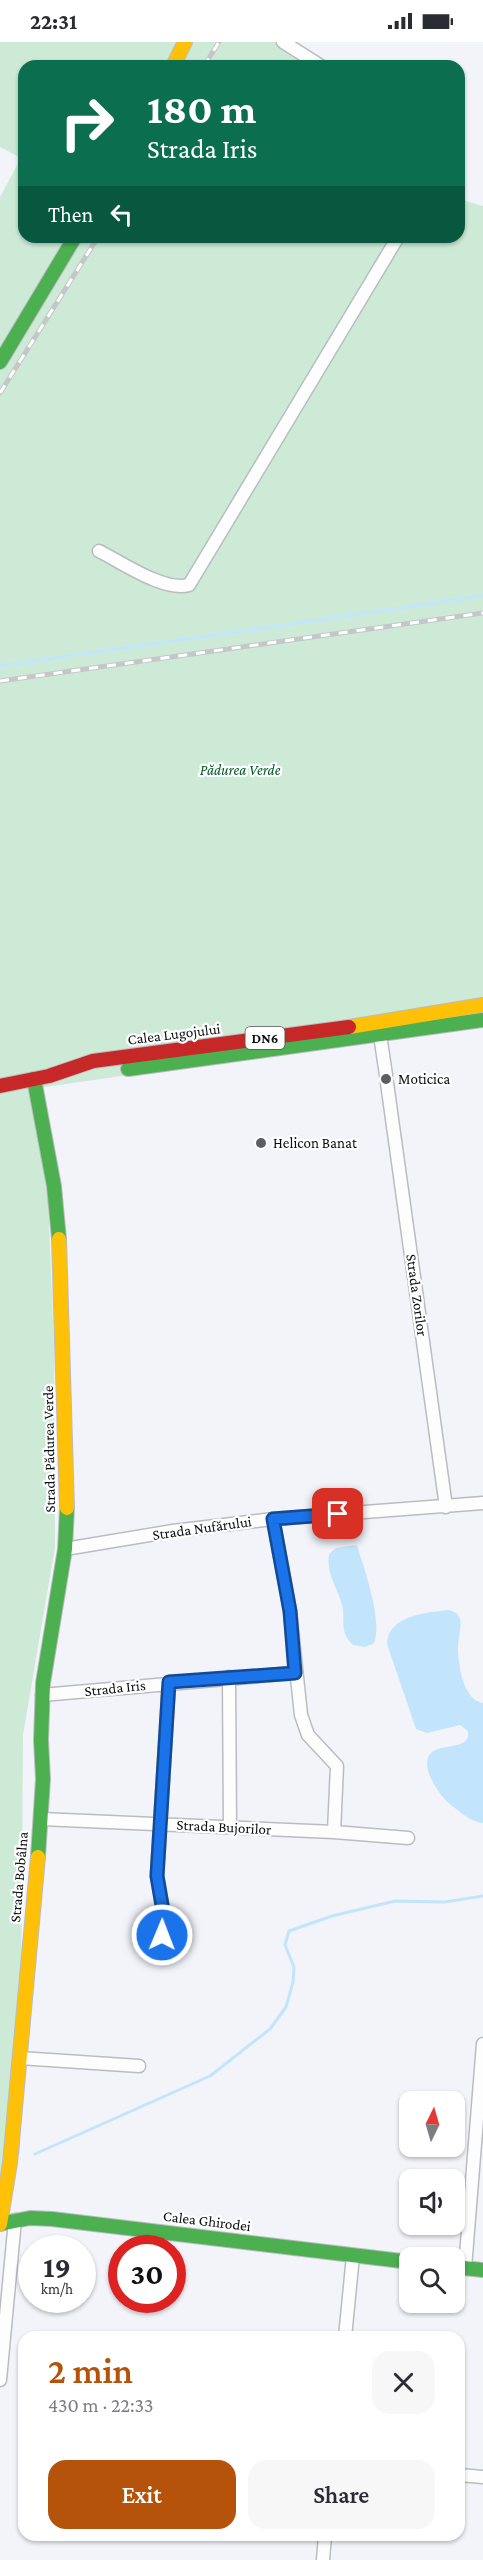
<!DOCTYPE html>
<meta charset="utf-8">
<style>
:root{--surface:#fff;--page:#f7f7f7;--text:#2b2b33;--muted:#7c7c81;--accent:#b45309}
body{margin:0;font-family:"Crimson Pro",serif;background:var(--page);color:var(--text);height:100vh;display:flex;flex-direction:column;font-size:22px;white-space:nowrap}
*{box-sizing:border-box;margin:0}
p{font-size:20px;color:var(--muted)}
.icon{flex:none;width:33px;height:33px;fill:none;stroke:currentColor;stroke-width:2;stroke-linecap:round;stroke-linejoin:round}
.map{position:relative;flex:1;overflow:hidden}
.panel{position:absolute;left:18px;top:2289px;width:447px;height:210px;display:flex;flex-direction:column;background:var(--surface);border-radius:18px;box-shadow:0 2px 4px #0004}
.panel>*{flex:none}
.guide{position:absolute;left:18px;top:18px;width:447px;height:183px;border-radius:18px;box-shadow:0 2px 4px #0004;background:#0b6e4f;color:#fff;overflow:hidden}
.needle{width:39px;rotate:5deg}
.controls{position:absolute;left:399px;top:2049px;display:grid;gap:12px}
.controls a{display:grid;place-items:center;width:66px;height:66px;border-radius:12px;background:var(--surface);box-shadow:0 2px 4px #0004;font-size:30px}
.speed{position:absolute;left:18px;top:2193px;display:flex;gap:12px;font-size:30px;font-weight:700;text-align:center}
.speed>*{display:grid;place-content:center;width:78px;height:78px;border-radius:50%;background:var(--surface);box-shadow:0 2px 4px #0004;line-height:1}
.speed small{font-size:15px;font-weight:400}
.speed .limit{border:9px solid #d22;background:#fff;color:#111}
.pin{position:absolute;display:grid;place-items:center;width:51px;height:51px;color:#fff;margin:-26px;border-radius:12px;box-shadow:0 3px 9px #0006}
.me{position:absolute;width:66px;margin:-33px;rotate:1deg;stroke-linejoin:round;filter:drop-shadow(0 0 4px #0008)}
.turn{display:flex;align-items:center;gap:21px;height:126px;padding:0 30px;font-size:27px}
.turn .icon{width:78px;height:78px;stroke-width:2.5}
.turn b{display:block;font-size:42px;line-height:51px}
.then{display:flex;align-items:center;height:57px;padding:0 30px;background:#0003;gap:12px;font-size:22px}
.round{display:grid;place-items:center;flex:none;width:63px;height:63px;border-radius:18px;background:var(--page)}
.overview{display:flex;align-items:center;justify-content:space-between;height:102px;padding:0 30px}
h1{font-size:36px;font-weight:600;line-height:45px;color:var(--accent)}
.button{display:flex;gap:12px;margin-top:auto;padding:12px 30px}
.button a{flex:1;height:69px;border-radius:18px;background:var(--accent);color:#fff;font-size:24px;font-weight:600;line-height:69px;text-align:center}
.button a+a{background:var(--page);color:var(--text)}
.status{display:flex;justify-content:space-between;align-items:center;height:42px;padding:0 30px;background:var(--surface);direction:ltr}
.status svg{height:16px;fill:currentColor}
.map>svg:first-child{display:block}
.green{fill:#ccead6}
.water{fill:#c3e5fc}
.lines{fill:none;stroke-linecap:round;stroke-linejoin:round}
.stream{stroke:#c3e5fc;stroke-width:3}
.street-casing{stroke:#babcc0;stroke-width:15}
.fast-casing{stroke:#babcc0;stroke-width:16}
.slow-casing{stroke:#babcc0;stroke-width:16}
.jam-casing{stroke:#babcc0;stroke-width:16}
.street{stroke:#fdfdfe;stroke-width:12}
.fast{stroke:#4caf50;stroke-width:14}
.slow{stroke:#ffc107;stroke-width:14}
.jam{stroke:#c62828;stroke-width:14}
.rail-casing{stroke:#c6c6c8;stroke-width:5}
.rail{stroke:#fff;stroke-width:3;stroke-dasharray:9;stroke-linecap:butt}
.route-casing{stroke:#114b97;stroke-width:15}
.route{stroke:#1a73e8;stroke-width:10}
.poi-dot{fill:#5d5e63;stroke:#fff;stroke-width:2}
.labels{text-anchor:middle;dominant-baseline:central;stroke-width:4.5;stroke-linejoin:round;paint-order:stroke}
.shield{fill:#fff;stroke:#565658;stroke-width:1.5}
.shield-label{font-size:14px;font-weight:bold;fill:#0d0e11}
.park-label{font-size:15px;font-style:italic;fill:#005b29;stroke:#fff}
.street-label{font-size:15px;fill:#0d0e11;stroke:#fff}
.poi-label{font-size:15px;fill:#0d0e11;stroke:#fff;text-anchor:start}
</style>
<div class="status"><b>22:31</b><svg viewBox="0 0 49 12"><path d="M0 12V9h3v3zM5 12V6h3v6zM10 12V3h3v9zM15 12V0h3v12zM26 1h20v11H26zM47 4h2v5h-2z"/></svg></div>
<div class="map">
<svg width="483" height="2518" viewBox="0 0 483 2518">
<rect width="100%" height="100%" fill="#f2f4fa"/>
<path class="green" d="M0,0H276L316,24H24V195H459V157L483,164V982L31,1047L48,1157L54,1303L55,1505L23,1693L20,2111L0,2132V155L21,116L0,105Z"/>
<path class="water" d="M357,1503C364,1527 383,1578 374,1601L365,1605L353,1603C338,1588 346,1579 342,1563C337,1544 326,1532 329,1512L336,1506Z
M449,1568C454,1570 458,1571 460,1577C462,1585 458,1596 458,1605C458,1623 463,1658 483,1661V1781C470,1780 461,1770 451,1763C440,1755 417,1722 432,1710C443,1701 471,1708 468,1689L460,1683L427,1691L416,1687L387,1602C387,1574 427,1570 449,1568Z"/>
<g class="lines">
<path class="stream" d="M0,624L483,554
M35,2112L210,2034L270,1987L286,1965L293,1940L294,1925L285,1903L289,1889L332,1874L395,1859L445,1860L483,1854"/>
<g class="street-casing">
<path id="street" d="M283,0L321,24
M99,509C121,520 164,550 189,543L398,195
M380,993L386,1033
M387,1041L446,1465
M273,1477L290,1569L301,1673L308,1693L337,1724L334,1790
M65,1507L173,1489L273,1477L483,1461
M229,1635L230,1785
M42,1653L295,1631
M41,1777L334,1790L408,1796
M161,1906L162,1863L157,1834L169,1640
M20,2016L139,2024
M465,2226L483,2002
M345,2295L353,2214
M0,2338L15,2178
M459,2433L483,2435
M323,2518L325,2493"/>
</g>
<g class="fast-casing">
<path id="fast" d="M0,320L75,195
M128,1027L483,978
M34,1037L54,1144L59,1197
M38,1815L43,1737L41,1698L43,1641L65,1507L67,1466
M0,2182L30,2176L52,2177L410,2220
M454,2225L483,2228"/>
</g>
<g class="slow-casing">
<path id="slow" d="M173,24L185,0
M349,985L483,963
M59,1197L67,1466
M0,2182L10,2121L38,1815"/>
</g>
<g class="jam-casing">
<path id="jam" d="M0,1044L49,1034L93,1019L349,985"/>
</g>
<use href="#street" class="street"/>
<use href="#fast" class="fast"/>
<use href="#slow" class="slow"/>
<use href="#jam" class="jam"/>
<g class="rail-casing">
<path id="rail" d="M204,24L219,0
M0,351L98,195
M0,639L483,571"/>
</g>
<use href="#rail" class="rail"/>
</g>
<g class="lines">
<g class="route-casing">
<path id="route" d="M162,1893V1863L157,1834L169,1640L295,1631L290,1569L273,1477L338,1472"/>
</g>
<use href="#route" class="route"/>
</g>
<g class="poi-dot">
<circle cx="386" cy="1037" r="6"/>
<circle cx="261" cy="1101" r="6"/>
</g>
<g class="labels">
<rect class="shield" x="245.5" y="985" width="39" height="22" rx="4.5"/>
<g class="shield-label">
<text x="265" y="996">DN6</text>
</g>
<g class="park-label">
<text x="240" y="728">Pădurea Verde</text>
</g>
<g class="street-label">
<text transform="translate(174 992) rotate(-7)">Calea Lugojului</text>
<text transform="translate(417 1253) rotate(82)">Strada Zorilor</text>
<text transform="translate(49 1407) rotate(-91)">Strada Pădurea Verde</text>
<text transform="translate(202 1486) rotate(-8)">Strada Nufărului</text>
<text transform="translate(115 1646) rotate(-6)">Strada Iris</text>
<text transform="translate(224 1785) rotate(3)">Strada Bujorilor</text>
<text transform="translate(19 1835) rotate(-85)">Strada Bobâlna</text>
<text transform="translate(207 2179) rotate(7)">Calea Ghirodei</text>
</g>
<g class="poi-label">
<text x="398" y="1037">Moticica</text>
<text x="273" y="1101">Helicon Banat</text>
</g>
</g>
</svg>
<div class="controls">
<a><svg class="needle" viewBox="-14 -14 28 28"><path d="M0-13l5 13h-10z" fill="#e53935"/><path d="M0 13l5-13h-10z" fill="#7c7c81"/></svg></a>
<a><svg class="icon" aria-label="sound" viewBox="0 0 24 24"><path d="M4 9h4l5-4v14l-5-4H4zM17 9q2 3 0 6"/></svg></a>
<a><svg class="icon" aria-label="search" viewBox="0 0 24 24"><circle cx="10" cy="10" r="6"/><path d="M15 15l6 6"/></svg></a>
</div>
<div class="speed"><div>19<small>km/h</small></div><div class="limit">30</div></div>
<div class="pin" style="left:338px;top:1472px;background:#d93025"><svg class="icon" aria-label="arrive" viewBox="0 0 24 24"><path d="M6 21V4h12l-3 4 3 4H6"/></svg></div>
<svg class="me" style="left:162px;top:1893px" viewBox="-20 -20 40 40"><circle r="17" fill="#1a73e8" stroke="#fff" stroke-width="3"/><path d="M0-11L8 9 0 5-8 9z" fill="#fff"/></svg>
<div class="guide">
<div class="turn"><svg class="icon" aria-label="right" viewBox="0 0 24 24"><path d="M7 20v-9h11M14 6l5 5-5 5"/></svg><div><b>180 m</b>Strada Iris</div></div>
<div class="then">Then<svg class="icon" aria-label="left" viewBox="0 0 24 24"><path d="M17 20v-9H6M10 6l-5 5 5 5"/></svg></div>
</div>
<section class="panel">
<div class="overview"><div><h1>2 min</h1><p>430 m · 22:33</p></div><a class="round"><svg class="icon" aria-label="close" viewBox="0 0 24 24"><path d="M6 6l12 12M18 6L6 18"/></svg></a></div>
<div class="button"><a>Exit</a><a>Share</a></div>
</section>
</div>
